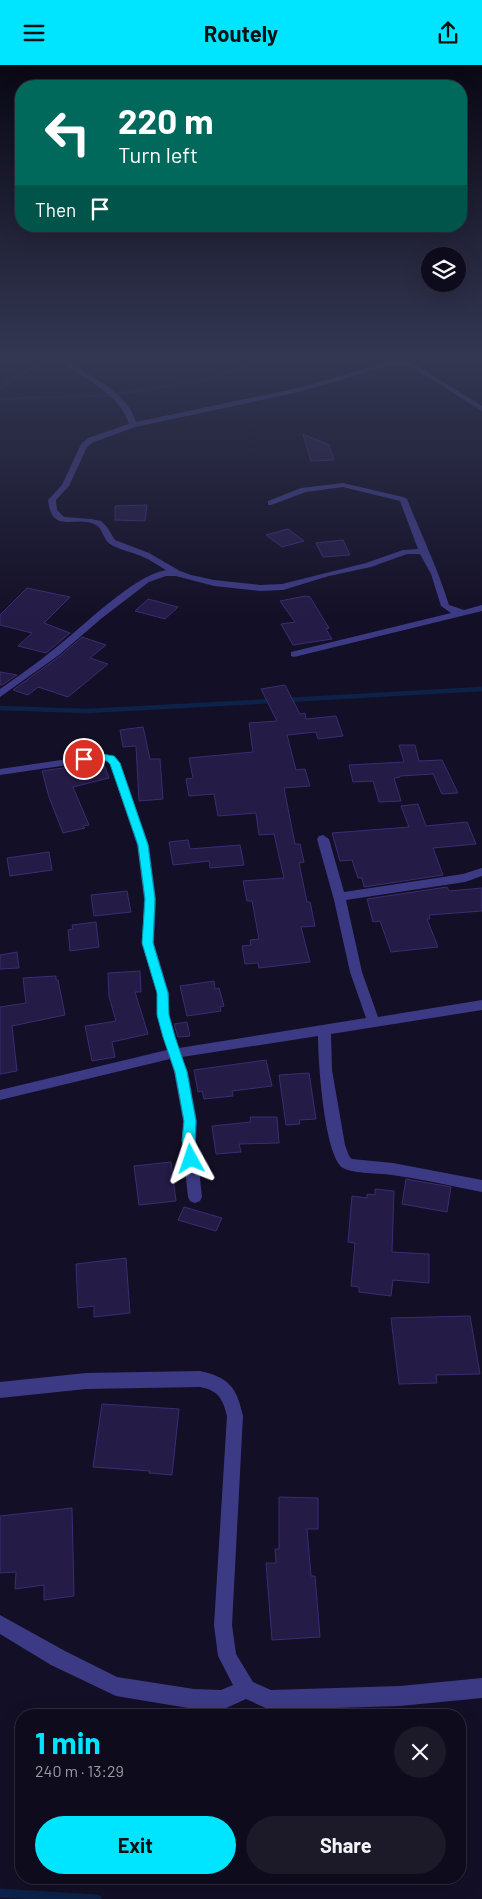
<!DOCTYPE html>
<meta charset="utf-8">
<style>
:root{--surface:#0e0b1c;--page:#1c1929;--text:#f1f3f6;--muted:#9b9ba3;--line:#2e2b3b;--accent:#00e5ff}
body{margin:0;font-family:Barlow,sans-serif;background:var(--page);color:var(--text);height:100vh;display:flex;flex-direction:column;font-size:19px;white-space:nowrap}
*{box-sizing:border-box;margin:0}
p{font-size:16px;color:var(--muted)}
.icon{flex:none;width:28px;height:28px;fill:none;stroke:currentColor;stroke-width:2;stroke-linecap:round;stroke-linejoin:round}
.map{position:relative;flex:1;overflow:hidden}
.panel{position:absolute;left:15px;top:1644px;width:451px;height:175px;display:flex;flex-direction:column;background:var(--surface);border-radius:20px;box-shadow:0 5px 20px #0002,0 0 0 1px var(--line)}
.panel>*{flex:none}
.top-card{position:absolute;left:15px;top:15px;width:452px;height:152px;border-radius:20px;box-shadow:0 5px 20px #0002,0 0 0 1px var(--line);background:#00695c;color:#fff;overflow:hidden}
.buttons{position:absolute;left:421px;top:182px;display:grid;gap:10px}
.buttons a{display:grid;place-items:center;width:45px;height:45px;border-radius:50%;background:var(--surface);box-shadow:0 5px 20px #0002,0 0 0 1px var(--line);font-size:25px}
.pin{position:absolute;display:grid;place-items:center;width:42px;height:42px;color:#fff;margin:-21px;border:2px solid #fff;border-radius:50%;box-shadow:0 1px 5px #0007}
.me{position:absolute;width:55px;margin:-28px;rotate:355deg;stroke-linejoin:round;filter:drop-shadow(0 0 4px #0008)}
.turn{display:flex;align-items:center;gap:18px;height:105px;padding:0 20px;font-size:22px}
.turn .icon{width:65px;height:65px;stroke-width:2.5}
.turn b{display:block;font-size:35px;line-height:42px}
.then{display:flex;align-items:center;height:48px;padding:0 20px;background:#0003;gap:10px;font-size:19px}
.round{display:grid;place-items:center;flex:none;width:52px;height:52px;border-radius:26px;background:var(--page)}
.summary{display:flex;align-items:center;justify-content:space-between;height:85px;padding:0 20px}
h1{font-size:30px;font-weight:700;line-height:38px;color:var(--accent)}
.primary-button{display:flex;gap:10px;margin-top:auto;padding:10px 20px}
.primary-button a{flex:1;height:58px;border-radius:30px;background:var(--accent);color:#111;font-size:20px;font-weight:700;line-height:58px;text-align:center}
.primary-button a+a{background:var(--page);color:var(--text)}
header{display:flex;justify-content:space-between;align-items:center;height:65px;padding:0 20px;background:var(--accent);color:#111;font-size:22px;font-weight:700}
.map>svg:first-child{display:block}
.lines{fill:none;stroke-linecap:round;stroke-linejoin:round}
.stream-far2{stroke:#0c2248;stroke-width:3}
.stream-far1{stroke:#0c2248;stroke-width:4.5}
.stream{stroke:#0c2248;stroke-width:9}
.building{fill:#241b47;stroke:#3b2d73}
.street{fill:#3d3a85;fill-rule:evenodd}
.route{fill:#00e5ff;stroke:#0095a6}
</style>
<header><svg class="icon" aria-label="menu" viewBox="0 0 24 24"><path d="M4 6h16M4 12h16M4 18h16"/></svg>Routely<svg class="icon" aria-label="share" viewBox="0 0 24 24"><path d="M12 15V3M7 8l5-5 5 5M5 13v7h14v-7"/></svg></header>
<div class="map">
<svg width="482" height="1834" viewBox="0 0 482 1834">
<rect width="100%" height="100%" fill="#130f26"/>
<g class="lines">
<path class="stream-far2" d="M0,323L44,295
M0,334L112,330L209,314L260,295"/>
<path class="stream-far1" d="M287,635L482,624
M0,643L87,646L273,636"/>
<path class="stream" d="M0,1828L97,1834"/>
</g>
<path class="building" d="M303,369L329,380L334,395L311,396Z
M147,440L145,456L115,455V441Z
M288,464L304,476L282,482L266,470Z
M343,475L350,490L323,492L316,478Z
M27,523L70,532L44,558L70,568L46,588L18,581L32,568L0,560V550Z
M305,531L310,532L329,563L326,564L332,574L293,580L281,559L295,557L280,536Z
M148,534L178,542L165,554L135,546Z
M82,572L106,580L90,593L108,599L68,632L38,622L28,630L13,625L60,591Z
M0,607L17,610L2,620H0Z
M285,620L300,649L305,648L306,654L336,651L343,671L318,674L316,667L287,670L296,705L305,704L310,721L284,723L295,779H300L304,797L299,798L307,837H310L315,861L301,862L310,897L259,903L258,898L245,899L242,881L251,880L250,875L259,874L252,836H247L243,816L284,813L274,769L259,770L256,748L218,751L214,729L189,731L186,714L193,713L189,693L253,687L249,658L277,656L261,624Z
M143,662L150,694H160L163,734L139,736L136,681L123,682L120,665Z
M399,680H415L419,696L442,695L458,728L442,729L433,709L400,711V712L394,713L401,736L379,737L373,716L353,717L349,700L404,697Z
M103,697L109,713L73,722L89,760L83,761L85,763L63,768L49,732L42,706Z
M418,739L426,761L467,757L476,779L433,783L443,810L364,822L362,813H358L352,795L340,796L332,768L409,762L401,741Z
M188,775L190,784L240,780L244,800L210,803L209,796L173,800L169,777Z
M49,787L52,805L10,811L7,793Z
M447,822L449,826L482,823V846L429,850L430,854H427L438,882L391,887L380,856L373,857L367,834Z
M127,826L131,847L94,851L91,830Z
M96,857L99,882L70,886L68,865L73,864L72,860Z
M17,887L19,903L0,904V890Z
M140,906L141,927H135L148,969L112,977L115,992L92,996L85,961L116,956L109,932L108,908Z
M56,911V915H58L65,950L12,961L17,1006L0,1009V942L26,938L23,913Z
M214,916L215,924L219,923L224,941L220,942L221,946L187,951L180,921Z
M187,957L190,971L178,972L174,959Z
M266,995L272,1021L232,1026L233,1031L204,1034L202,1026L198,1027L194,1005Z
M309,1008L316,1054L299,1055L300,1059L286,1060L279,1010Z
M250,1052H277L279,1078L239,1079L241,1087L216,1089L212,1061L251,1057Z
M171,1097L176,1136L139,1140L134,1101Z
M406,1114L451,1122L447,1147L402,1139Z
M375,1124L394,1126L392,1187L429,1189V1218L393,1215L391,1231L359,1227V1222L351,1221L355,1178L348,1177L352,1131L367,1133V1129L375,1130Z
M184,1142L222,1153L216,1166L178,1155Z
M126,1193L130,1248L94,1252V1241L78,1243L76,1199Z
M470,1251L480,1309L436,1310L437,1318L399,1319L391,1253Z
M102,1339L179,1344L172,1410L149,1408L150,1406L93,1402Z
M279,1432L318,1433V1464H307L311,1511H315L320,1572L272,1575L266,1498H276L275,1484H279Z
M72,1443L74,1531L44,1535V1520L15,1524L16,1507L0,1508V1451Z"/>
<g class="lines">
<path class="street" d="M392,296H407L419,302L482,341V346L415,304L406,300H392L299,327L135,362L94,377L87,382L69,421L56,435L57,445L64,452L91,454L101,456L107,462L115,475L149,488L180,506L191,510L214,515L260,520L282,519L366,498L403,485L418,484L400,436L343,422L306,427L271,440H268V436L301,423L343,418L403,432L407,434C421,469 438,504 449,540L464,545L482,540V546L294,592L291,591V587L451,548L441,541L431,509L420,489H407L371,502L329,511L283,525L260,526L214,521L176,511H166L149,517L102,553L59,590L0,632V624C18,611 36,599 53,585C82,563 132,511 166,505C159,501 151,495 143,492C133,487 119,485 110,479C103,474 103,464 96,460C76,449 52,471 48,435L62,420L81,379L88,373L129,359C121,331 88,315 65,300V298H69C93,313 128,328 136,357L298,323Z
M102,689L115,691L120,698L149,780L156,834L154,878L169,928V950L179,983L366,953L350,907L334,835L317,774L319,771L323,770L329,774L344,827L463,809L482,803V811L465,817L346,835L362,907L378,952L482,935V945L331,969L332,1005L345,1080L349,1091L352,1094L393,1098L482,1115V1127C452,1121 422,1114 392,1110C380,1108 354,1109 343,1103C324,1091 318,994 318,971L182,992L188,1007L197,1056L196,1076L202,1132L200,1136L195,1138L190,1136L188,1132L182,1076L183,1056L174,1007L170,994L0,1035V1025L167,985L157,950V928L142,878L144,834L137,780L110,699L108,696L102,695L0,710V704Z
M200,1306C229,1312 237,1323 243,1351L232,1560L236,1589L253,1617L271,1625L400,1621L482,1613V1633L400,1641L270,1645L246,1634L222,1645L194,1644L116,1631L51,1600L0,1569V1550L65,1586L117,1612L194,1624L221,1625L233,1620L218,1591L214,1560L227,1351C223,1334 218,1325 200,1322L86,1324L0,1333V1317L86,1308Z"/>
</g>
<linearGradient id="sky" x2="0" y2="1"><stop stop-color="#0a0815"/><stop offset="0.53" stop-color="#333752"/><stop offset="1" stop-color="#333752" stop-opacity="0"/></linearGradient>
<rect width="482" height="552" fill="url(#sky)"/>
<path class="route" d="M102,689L114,691L120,698L148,780L155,834L153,878L168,928L169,950L175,972L187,1007L196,1056L195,1076L198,1094L196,1097L191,1099L187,1097L182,1076L184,1056L175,1007L163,972L157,950V928L142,878L145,834L138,780L110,699C102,689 88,701 79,694L84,692Z"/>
</svg>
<div class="buttons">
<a><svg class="icon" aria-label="layers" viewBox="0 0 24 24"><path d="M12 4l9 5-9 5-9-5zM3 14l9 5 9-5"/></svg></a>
</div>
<div class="pin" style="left:84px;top:694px;background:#d93025"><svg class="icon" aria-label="arrive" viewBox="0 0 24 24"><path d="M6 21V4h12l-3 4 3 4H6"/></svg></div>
<svg class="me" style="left:191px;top:1094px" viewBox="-20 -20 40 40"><path d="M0-17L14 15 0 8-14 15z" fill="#00e5ff" stroke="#fff" stroke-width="4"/></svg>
<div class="top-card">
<div class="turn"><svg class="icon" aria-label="left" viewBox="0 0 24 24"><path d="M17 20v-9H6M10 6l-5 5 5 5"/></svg><div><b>220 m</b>Turn left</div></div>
<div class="then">Then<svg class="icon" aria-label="arrive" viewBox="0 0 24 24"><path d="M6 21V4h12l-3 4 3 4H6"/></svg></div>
</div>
<section class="panel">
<div class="summary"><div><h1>1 min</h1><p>240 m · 13:29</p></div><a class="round"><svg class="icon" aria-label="close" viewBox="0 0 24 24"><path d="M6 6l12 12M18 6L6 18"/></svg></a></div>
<div class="primary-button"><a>Exit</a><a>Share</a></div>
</section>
</div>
